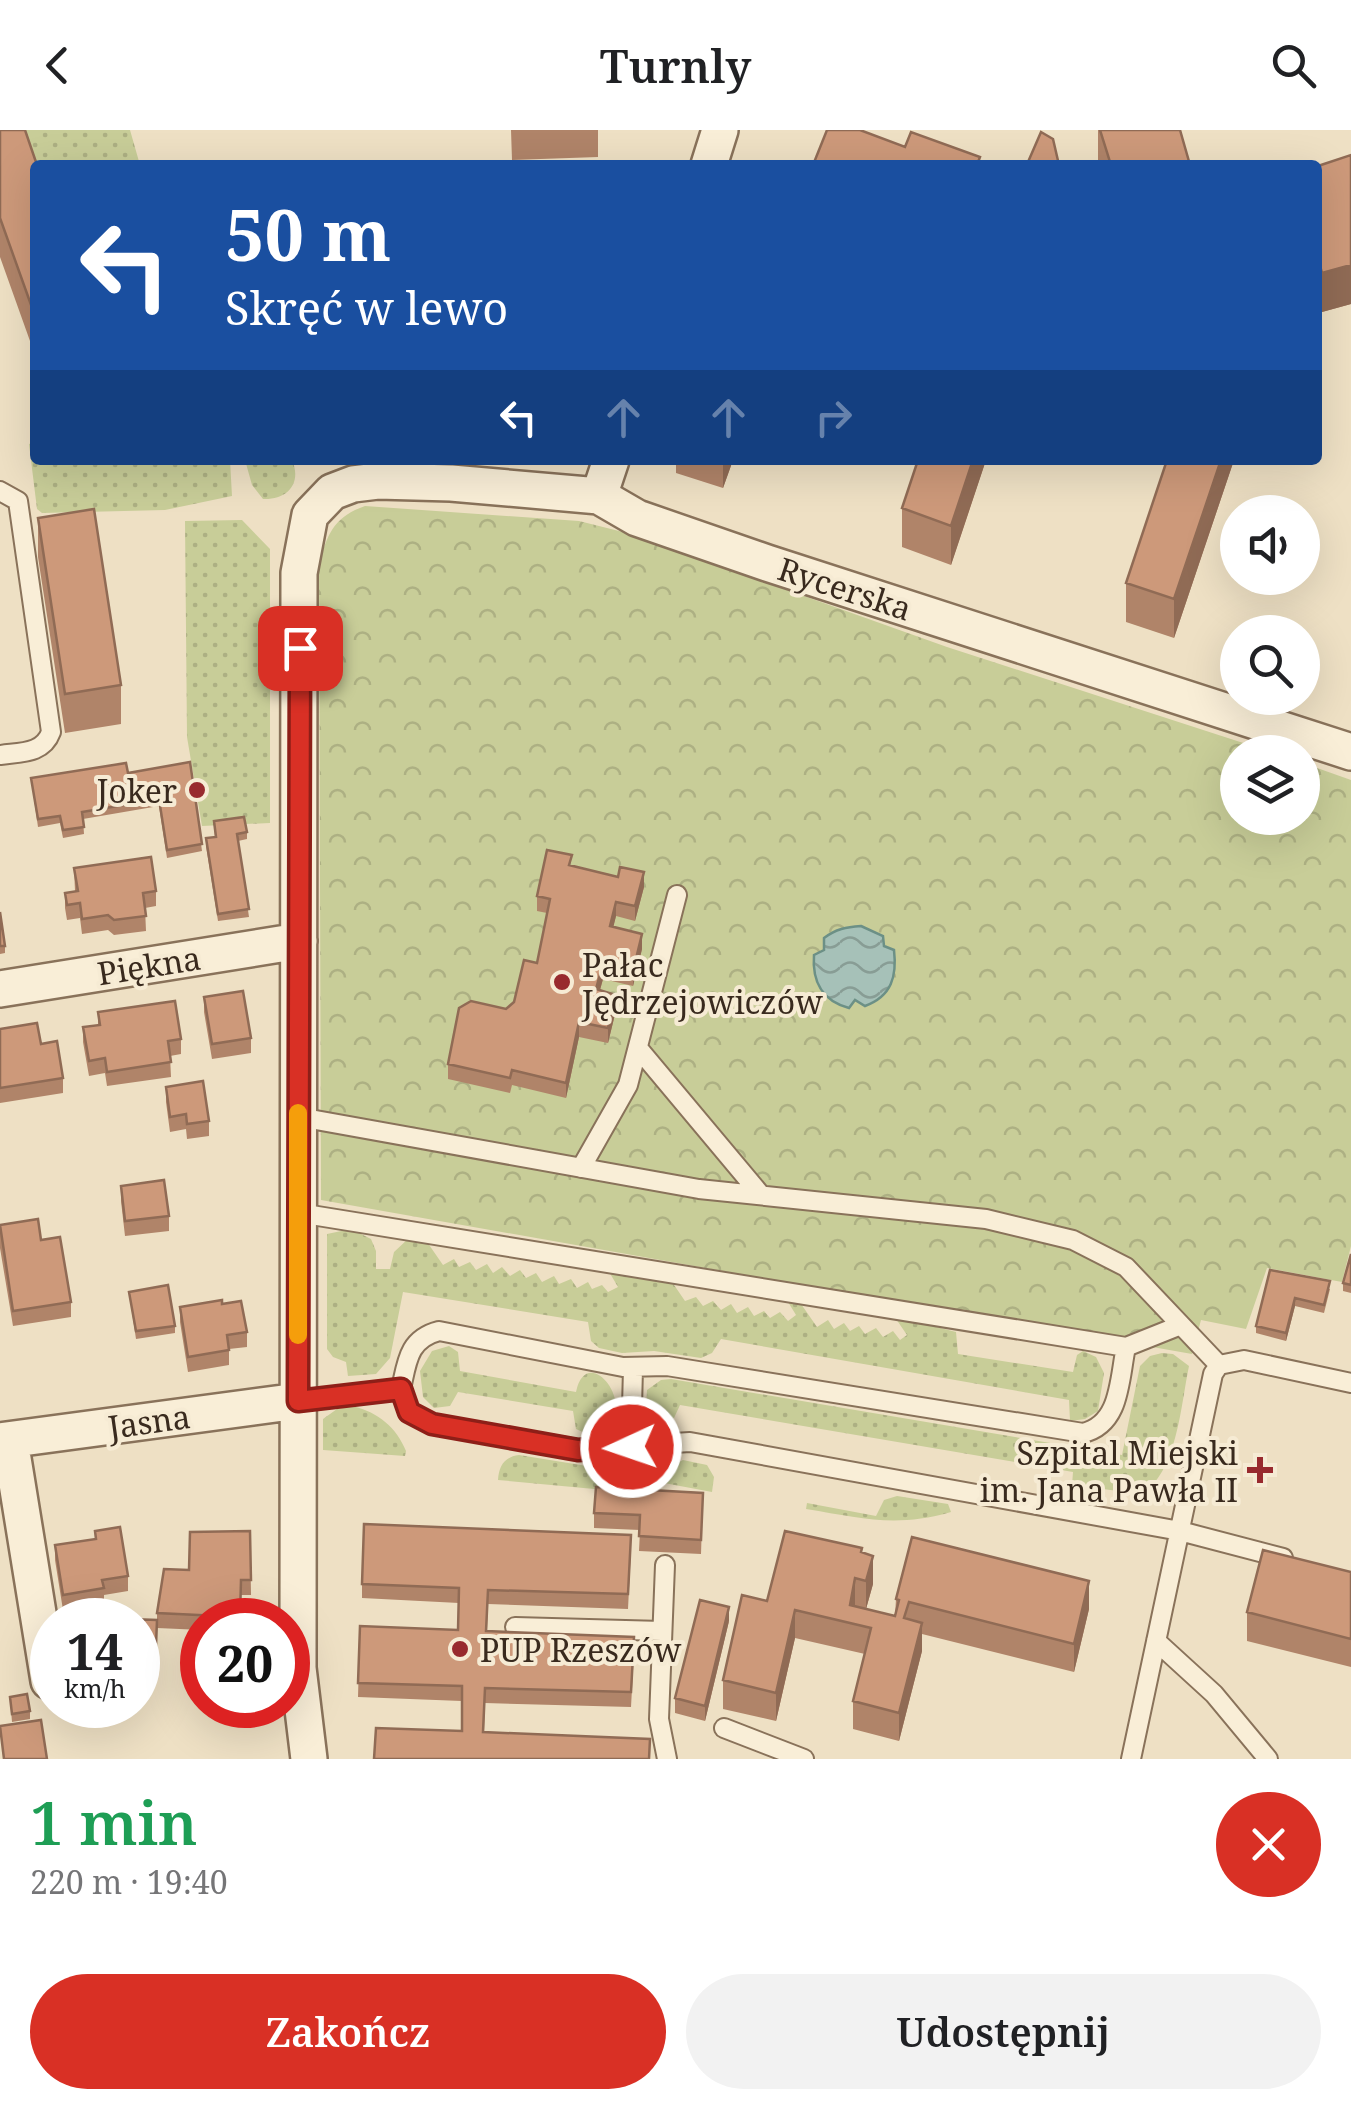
<!DOCTYPE html>
<html lang="pl">
<meta charset="utf-8">
<style>
:root{--surface:#fff;--page:#f2f2f2;--text:#202124;--muted:#757577;--accent:#d93025}
body{margin:0;font-family:"Noto Serif",serif;background:var(--page);color:var(--text);height:100vh;display:flex;flex-direction:column;font-size:38px;white-space:nowrap}
*{box-sizing:border-box;margin:0}
p{font-size:32px;color:var(--muted)}
.icon{flex:none;width:55px;height:55px;fill:none;stroke:currentColor;stroke-width:2;stroke-linecap:round;stroke-linejoin:round}
.map{position:relative;height:1629px;overflow:hidden}
.sheet{display:flex;flex-direction:column;background:var(--surface);flex:1}
.sheet>*{flex:none}
.top-card{position:absolute;left:30px;top:30px;width:1292px;height:305px;border-radius:10px;box-shadow:0 10px 40px #0002;background:#1a4fa0;color:#fff;overflow:hidden}
.buttons{position:absolute;left:1220px;top:365px;display:grid;gap:20px}
.buttons a{display:grid;place-items:center;width:100px;height:100px;border-radius:50%;background:var(--surface);box-shadow:0 10px 40px #0002;font-size:50px}
.speed{position:absolute;left:30px;top:1468px;display:flex;gap:20px;font-size:50px;font-weight:700;text-align:center}
.speed>*{display:grid;place-content:center;width:130px;height:130px;border-radius:50%;background:var(--surface);box-shadow:0 10px 40px #0002;line-height:1}
.speed small{font-size:25px;font-weight:400}
.speed .limit{border:15px solid #d22;background:#fff;color:#111}
.pin{position:absolute;display:grid;place-items:center;width:85px;height:85px;color:#fff;margin:-42px;border-radius:20px;box-shadow:0 5px 15px #0006}
.me{position:absolute;width:110px;margin:-55px;rotate:267deg;stroke-linejoin:round;filter:drop-shadow(0 0 8px #0008)}
.turn{display:flex;align-items:center;gap:35px;height:210px;padding:0 30px;font-size:45px}
.turn .icon{width:130px;height:130px;stroke-width:2.5}
.turn b{display:block;font-size:70px;line-height:85px}
.lanes{display:flex;align-items:center;height:95px;padding:0 30px;background:#0003;justify-content:center;gap:50px;direction:ltr}
.lanes .off{opacity:.35}
.round{display:grid;place-items:center;flex:none;width:105px;height:105px;border-radius:52px;background:var(--page)}
.overview{display:flex;align-items:center;justify-content:space-between;height:170px;padding:0 30px}
h1{font-size:60px;font-weight:600;line-height:75px;color:#1e9e55}
.button{display:flex;gap:20px;margin-top:auto;padding:20px 30px}
.button a{flex:1;height:115px;border-radius:60px;background:var(--accent);color:#fff;font-size:40px;font-weight:600;line-height:115px;text-align:center}
.button a+a{background:var(--page);color:var(--text)}
header{display:flex;justify-content:space-between;align-items:center;height:130px;padding:0 30px;background:var(--surface);font-size:45px;font-weight:600}
.map>svg:first-child{display:block}
.grass{fill:url(#grass-dots)}
.park{fill:url(#park-crowns)}
.water{fill:url(#water-waves);stroke:#6c9086;stroke-width:2.5}
.lines{fill:none;stroke-linecap:round;stroke-linejoin:round}
.lane-casing{stroke:#89725a;stroke-width:22}
.street-casing{stroke:#89725a;stroke-width:40}
.lane{stroke:#f9eed7;stroke-width:18}
.street{stroke:#f9eed7;stroke-width:35}
.wall{fill:#b08469}
.shaded-wall{fill:#906b55}
.building{fill:#cd997a;stroke:#906b55;stroke-width:2.5}
.route-casing{stroke:#8d1f18;stroke-width:25}
.route{stroke:#d93025;stroke-width:18}
.slow{stroke:#f59e0b;stroke-width:18}
.poi-dot{fill:#982a2e;stroke:#f6ebd4;stroke-width:4}
.labels{text-anchor:middle;dominant-baseline:central;stroke-width:8;stroke-linejoin:round;paint-order:stroke}
.street-label{font-size:32px;fill:#392a1e;stroke:#f6ebd4}
.poi-label{font-size:32px;fill:#392a1e;stroke:#f6ebd4;text-anchor:end}
</style>
<header><svg class="icon" aria-label="back" viewBox="0 0 24 24"><path d="M15 5l-7 7 7 7"/></svg>Turnly<svg class="icon" aria-label="search" viewBox="0 0 24 24"><circle cx="10" cy="10" r="6"/><path d="M15 15l6 6"/></svg></header>
<div class="map">
<svg width="1351" height="1629" viewBox="0 0 1351 1629">
<defs>
<pattern id="grass-dots" width="8" height="8" patternUnits="userSpaceOnUse" patternTransform="scale(2.5)"><rect width="8" height="8" fill="#c8cd98"/><path d="M2 2h.1M6 6h.1" fill="none" stroke="#adb083" stroke-width="1.8" stroke-linecap="round"/></pattern>
<pattern id="park-crowns" width="20" height="18" patternUnits="userSpaceOnUse" patternTransform="scale(2.5)"><rect width="20" height="18" fill="#c8cd98"/><path d="M2 6a3 3 0 1 1 6 0M12 15a3 3 0 1 1 6 0" fill="none" stroke="#adb083"/></pattern>
<pattern id="water-waves" width="16" height="10" patternUnits="userSpaceOnUse" patternTransform="scale(2.5)"><rect width="16" height="10" fill="#a6c1b8"/><path d="M0 5q4-4 8 0t8 0" fill="none" stroke="#889d95"/></pattern>
</defs>
<rect width="100%" height="100%" fill="#eee0c4"/>
<path class="grass" d="M14,0H130L140,35H35Z
M35,312V330H230L232,366L165,380L42,383L37,379L29,314Z
M245,330H292C302,353 288,370 263,369L252,355Z
M242,390L270,419V693L202,696L187,607L185,391Z
M351,1099L371,1109L376,1121V1139H390L394,1122L409,1108L425,1109L443,1135L454,1129L459,1137L470,1132L476,1140L487,1134L493,1143L502,1137L510,1146L520,1140L526,1148L536,1143L542,1152L554,1146L559,1154L571,1149L577,1158L588,1152L592,1159L602,1155L608,1162L618,1157L608,1140L670,1149L685,1171L696,1167L703,1176L713,1171L721,1180L731,1174L737,1183L748,1177L754,1186L764,1181L770,1188L780,1182L788,1191L796,1185L785,1167L799,1171L817,1197L828,1190L834,1199L844,1193L850,1201L859,1196L865,1204L876,1198L883,1207L893,1201L900,1210L907,1205L894,1186L956,1202L958,1224L1073,1242L1077,1225L1083,1221L1096,1227L1104,1243L1098,1281L1085,1289L1070,1291L1069,1270L721,1209L712,1223L701,1228L654,1221L622,1223L599,1218L591,1211L588,1192L403,1162L390,1228L376,1244L348,1246L346,1232L333,1227L327,1219V1104Z
M449,1216L458,1222L460,1241L576,1262C588,1205 651,1292 589,1305L576,1299L573,1281L458,1262L450,1276L434,1278L423,1267L420,1241L432,1221Z
M1162,1223L1173,1224L1189,1236C1181,1274 1177,1344 1141,1364L1072,1355L1073,1342L680,1275L674,1288L662,1294L650,1290L646,1281L647,1260L661,1250L671,1249L1122,1325L1140,1236L1150,1226Z
M353,1276C379,1283 396,1297 406,1321L405,1326L323,1320V1289L337,1279Z
M519,1325L593,1337L600,1342L605,1360L498,1350C499,1336 504,1327 519,1325Z
M683,1330L707,1335L714,1347L712,1362L664,1353L669,1337Z
M897,1366L948,1374L951,1382C895,1398 862,1388 806,1379L807,1373L876,1386L884,1370Z"/>
<path class="park" d="M365,376L579,391L627,403L947,517L1271,622H1238V688H1302L1303,633L1351,650V1116L1342,1152L1267,1138L1246,1199L1201,1190L1192,1224L321,1070L319,433C328,403 334,387 365,376Z"/>
<path class="water" d="M861,796L883,806L884,816L894,820C897,846 892,866 865,876L855,870L849,878C822,871 812,851 814,825L824,820V808C836,799 846,797 861,796Z"/>
<g class="lines">
<g class="lane-casing">
<path id="lane" d="M0,361L18,371L51,602C43,624 21,622 0,625
M638,918L761,1065
M299,987L699,1059L986,1089L1073,1110L1126,1137L1181,1195
M581,1038L628,955L677,765
M299,1083L1126,1217L1181,1195L1219,1235
M401,1259C407,1232 408,1209 439,1201L623,1237L667,1236L1083,1303C1121,1294 1119,1249 1126,1217
M298,1271L401,1259L409,1282L432,1294L578,1319L690,1312L1180,1401L1283,1428
M631,1317L633,1238
M665,1435L659,1589L667,1629
M515,1497L662,1501
M1156,1511L1214,1564L1268,1629
M724,1598L804,1629
M1131,1629L1213,1244L1219,1235L1244,1230L1351,1253"/>
</g>
<g class="street-casing">
<path id="street" d="M709,35L720,0
M599,366L611,330
M0,859L299,811
M10,1310L49,1551
M0,1311L298,1271
M309,1629L298,1538L299,443L310,385L332,362L353,354L378,351L451,353L599,366L637,388L767,433L1351,622"/>
</g>
<use href="#lane" class="lane"/>
<use href="#street" class="street"/>
</g>
<path class="wall" d="M0,0L35,35V225L0,127Z
M511,0H598V27L512,30Z
M1098,0H1180L1190,35H1099L1098,30Z
M1351,25V174L1322,182L1318,167V36Z
M676,330H733L723,358L676,343Z
M986,330L951,435L902,417V378Z
M1234,330L1174,508L1126,492V453Z
M38,388L121,555V594L65,603L38,427Z
M190,632L202,721L167,728L159,676L83,689L84,704L63,708L60,693L38,697L31,648L128,643Z
M214,691L247,702V709L238,711L249,787L218,791L206,716V708L215,707Z
M572,735L644,757L635,791L616,786L613,797L642,819L633,856L603,849L600,860L616,880L608,913L579,907L566,968L512,955L510,963L448,949V934L514,872L537,833L547,783L537,781V766Z
M74,738L156,761V776L145,778L146,801L114,805L108,800L82,804L80,788L67,790L65,778V763L75,761Z
M0,782L5,816V823L0,824Z
M204,867L251,908V923L212,929L204,882Z
M98,882L181,909V924L170,926L171,947L107,956L105,943L89,946L83,912V897L98,895Z
M0,899L41,914L63,948V963L0,973Z
M166,957L209,991V1006L187,1009L186,999L170,1002L166,972Z
M121,1056L169,1086V1101L125,1106L121,1071Z
M0,1095L41,1110L71,1172V1187L13,1196L0,1118Z
M1351,1124V1163L1343,1161V1153Z
M1270,1140L1330,1159L1324,1183L1295,1176L1286,1211L1256,1203V1196Z
M129,1162L175,1196V1203L136,1209Z
M222,1174L247,1202V1217L229,1219V1235L188,1242L180,1192V1177Z
M703,1363L701,1424L639,1421L640,1400L594,1398V1383Z
M250,1401L251,1465H241V1490H202V1500L157,1498L156,1523L143,1522V1515L138,1514V1490H157V1483L189,1440Z
M55,1415L128,1446V1461L104,1465V1473L63,1480L55,1430Z
M631,1419L628,1479L488,1474L487,1501L634,1522L631,1577L485,1573L484,1602L650,1609V1629H374L462,1601V1571L358,1567L360,1496L458,1500L459,1473L362,1468V1454Z
M862,1423L873,1454L866,1479L895,1486L896,1469L1089,1479L1074,1542L922,1504V1521L899,1611L853,1599V1571L865,1524L795,1508L776,1591L723,1579V1550L767,1471Z
M1351,1442V1537L1247,1511V1482Z
M729,1491L705,1591L675,1583V1568Z
M138,1539L140,1554V1569L138,1570Z
M10,1567L30,1581V1589L12,1592Z
M79,1575H103L79,1579Z"/>
<path class="shaded-wall" d="M1351,135V174L1322,182V143Z
M723,330H733L723,358Z
M973,330H986L951,435V396Z
M1221,330H1234L1174,508V469Z
M644,742V757L635,791V776Z
M616,772V786L610,811V796Z
M642,804V819L633,856V841Z
M603,834V849L596,874V859Z
M616,865V880L608,913V898Z
M579,892V907L566,968V953Z
M1295,1168V1176L1286,1211V1203Z
M873,1426V1454L866,1479V1451Z
M855,1448V1476L850,1475Z
M1089,1451V1479L1074,1542V1514Z
M729,1477V1491L705,1591V1576Z
M795,1480V1508L776,1591V1563Z
M922,1493V1521L899,1611V1583Z"/>
<path class="building" d="M0,0H25L37,35H35V186L0,88Z
M827,0H860L905,17L911,2L980,27L977,35H813Z
M1100,0H1180L1190,35H1111Z
M1041,2L1053,9L1059,35H1032L1033,33L1028,32Z
M1351,25V135L1322,143L1318,128V36Z
M918,330H973L951,396L902,378Z
M1167,330H1221L1174,469L1126,453Z
M94,379L121,555L65,564L38,388Z
M190,632L202,714L167,720L159,669L82,682L84,697L63,700L60,686L38,689L31,648L126,633L128,643Z
M244,687L247,702L237,704L249,779L218,784L206,708L216,707L214,691Z
M547,720L572,725L569,735L618,747L620,737L644,742L635,776L616,772L610,796L642,804L633,841L603,834L596,859L616,865L608,898L579,892L566,953L512,940L510,948L448,934L459,878L471,871L506,879L514,872L524,830L537,833L550,769L537,766Z
M151,727L156,761L143,763L146,786L114,790L108,785L82,789L80,773L67,775L65,763L78,761L74,738Z
M0,782L5,816H0Z
M243,861L251,908L212,914L204,867Z
M175,871L181,909L168,911L171,932L107,942L105,928L89,931L83,897L100,895L98,882Z
M37,893L41,914L57,911L63,948L0,958V899Z
M203,951L209,991L187,994L186,984L170,987L166,957Z
M164,1050L169,1086L125,1091L121,1056Z
M38,1089L41,1110L60,1107L71,1172L13,1181L0,1095Z
M1351,1124V1155L1343,1153Z
M1270,1140L1330,1151L1324,1175L1295,1168L1286,1203L1256,1196Z
M168,1155L175,1196L136,1201L129,1162Z
M222,1170V1174L241,1171L247,1202L227,1205L229,1220L188,1227L180,1177Z
M596,1357L703,1363L701,1410L639,1406L640,1385L594,1383Z
M364,1394L631,1405L628,1464L488,1460L486,1501L634,1507L631,1562L485,1558L483,1602L650,1609L649,1629H374L376,1598L462,1601V1556L358,1553L360,1496L458,1500L459,1458L362,1454Z
M120,1397L128,1446L102,1450L104,1458L63,1465L55,1415L96,1409L95,1401Z
M250,1401L251,1450H241L240,1487L157,1483L164,1439L189,1440L190,1402Z
M785,1401L862,1418L861,1422L873,1426L866,1451L855,1448L850,1475L895,1486L899,1470L896,1469L912,1407L1089,1451L1074,1514L909,1472L904,1488L922,1493L899,1583L853,1571L871,1498L795,1480L776,1563L723,1550L742,1465L767,1471Z
M1263,1420L1351,1442V1509L1247,1482Z
M700,1470L729,1477L705,1576L675,1568Z
M129,1489L157,1490L156,1516L143,1515L144,1507L138,1506V1490Z
M27,1564L30,1581L12,1584L10,1567Z
M41,1590L47,1629H4L0,1596Z"/>
<g class="lines">
<g class="route-casing">
<path id="route" d="M300,518L298,1271L401,1259L409,1282L432,1294L578,1320L631,1317"/>
</g>
<use href="#route" class="route"/>
<path class="slow" d="M298,1205V983"/>
</g>
<g class="poi-dot">
<circle cx="197" cy="660" r="10"/>
<circle cx="562" cy="852" r="10"/>
<path d="M1255 1325h10v10h10v10h-10v10h-10v-10h-10v-10h10z"/>
<circle cx="460" cy="1519" r="10"/>
</g>
<g class="labels">
<g class="street-label">
<text transform="translate(845 458) rotate(18)">Rycerska</text>
<text transform="translate(149 835) rotate(-9)">Piękna</text>
<text transform="translate(149 1291) rotate(-8)">Jasna</text>
</g>
<g class="poi-label">
<text x="177" y="660">Joker</text>
<text x="582" y="834" text-anchor="start">Pałac<tspan x="582" dy="37">Jędrzejowiczów</tspan></text>
<text x="1238" y="1322">Szpital Miejski<tspan x="1238" dy="37">im. Jana Pawła II</tspan></text>
<text x="480" y="1519" text-anchor="start">PUP Rzeszów</text>
</g>
</g>
</svg>
<div class="buttons">
<a><svg class="icon" aria-label="sound" viewBox="0 0 24 24"><path d="M4 9h4l5-4v14l-5-4H4zM17 9q2 3 0 6"/></svg></a>
<a><svg class="icon" aria-label="search" viewBox="0 0 24 24"><circle cx="10" cy="10" r="6"/><path d="M15 15l6 6"/></svg></a>
<a><svg class="icon" aria-label="layers" viewBox="0 0 24 24"><path d="M12 4l9 5-9 5-9-5zM3 14l9 5 9-5"/></svg></a>
</div>
<div class="speed"><div>14<small>km/h</small></div><div class="limit">20</div></div>
<div class="pin" style="left:300px;top:518px;background:#d93025"><svg class="icon" aria-label="arrive" viewBox="0 0 24 24"><path d="M6 21V4h12l-3 4 3 4H6"/></svg></div>
<svg class="me" style="left:631px;top:1317px" viewBox="-20 -20 40 40"><circle r="17" fill="#d93025" stroke="#fff" stroke-width="3"/><path d="M0-11L8 9 0 5-8 9z" fill="#fff"/></svg>
<div class="top-card">
<div class="turn"><svg class="icon" aria-label="left" viewBox="0 0 24 24"><path d="M17 20v-9H6M10 6l-5 5 5 5"/></svg><div><b>50 m</b>Skręć w lewo</div></div>
<div class="lanes"><svg class="icon" aria-label="left" viewBox="0 0 24 24"><path d="M17 20v-9H6M10 6l-5 5 5 5"/></svg><svg class="icon off" aria-label="ahead" viewBox="0 0 24 24"><path d="M12 20V5M6 11l6-6 6 6"/></svg><svg class="icon off" aria-label="ahead" viewBox="0 0 24 24"><path d="M12 20V5M6 11l6-6 6 6"/></svg><svg class="icon off" aria-label="right" viewBox="0 0 24 24"><path d="M7 20v-9h11M14 6l5 5-5 5"/></svg></div>
</div>
</div>
<section class="sheet">
<div class="overview"><div><h1>1 min</h1><p>220 m · 19:40</p></div><a class="round" style="background:#d93025;color:#fff"><svg class="icon" aria-label="close" viewBox="0 0 24 24"><path d="M6 6l12 12M18 6L6 18"/></svg></a></div>
<div class="button"><a>Zakończ</a><a>Udostępnij</a></div>
</section>
